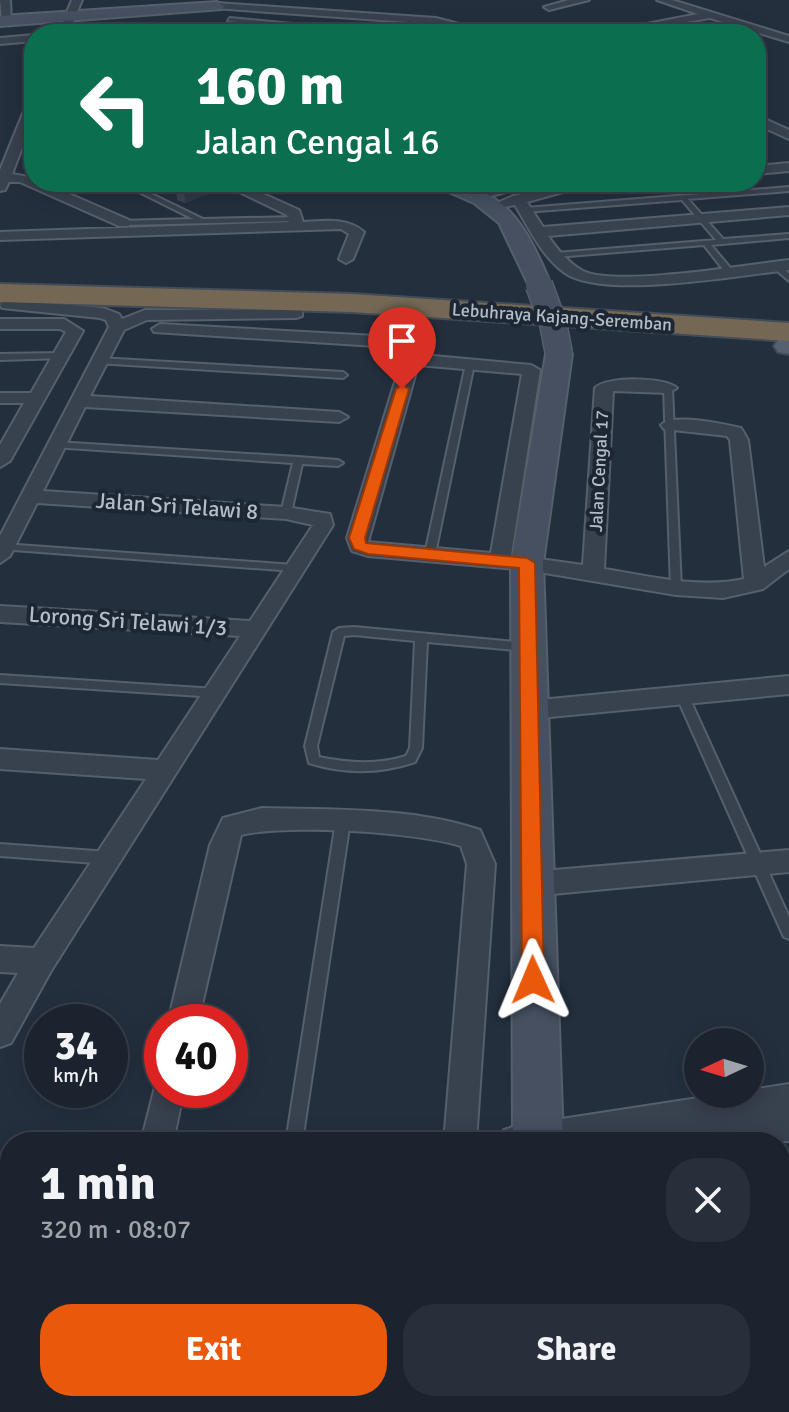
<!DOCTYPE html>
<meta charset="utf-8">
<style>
:root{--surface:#1b232e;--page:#282f3a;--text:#f1f3f6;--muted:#a0a4aa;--line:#39404a;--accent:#ea580c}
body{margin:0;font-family:Signika,sans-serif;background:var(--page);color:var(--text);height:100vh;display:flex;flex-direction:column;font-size:30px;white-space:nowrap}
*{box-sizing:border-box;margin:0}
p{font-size:26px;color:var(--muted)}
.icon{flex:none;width:44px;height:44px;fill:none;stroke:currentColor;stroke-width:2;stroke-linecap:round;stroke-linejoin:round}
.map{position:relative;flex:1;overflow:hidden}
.panel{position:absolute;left:0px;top:1132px;width:790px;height:280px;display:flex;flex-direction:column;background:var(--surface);border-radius:32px 32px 0 0;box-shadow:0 4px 20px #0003,0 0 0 2px var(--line)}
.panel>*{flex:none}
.top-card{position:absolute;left:24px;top:24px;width:742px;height:168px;border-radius:32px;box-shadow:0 4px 20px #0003,0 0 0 2px var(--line);background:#0b6e4f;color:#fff;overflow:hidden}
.needle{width:52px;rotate:266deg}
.controls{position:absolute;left:684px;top:1028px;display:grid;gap:16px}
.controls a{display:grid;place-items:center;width:80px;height:80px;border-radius:50%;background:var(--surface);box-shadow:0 4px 20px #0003,0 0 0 2px var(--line);font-size:40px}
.speed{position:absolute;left:24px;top:1004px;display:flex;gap:16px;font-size:40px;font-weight:700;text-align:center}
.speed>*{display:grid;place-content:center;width:104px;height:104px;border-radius:50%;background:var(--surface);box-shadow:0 4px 20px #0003,0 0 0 2px var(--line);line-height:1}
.speed small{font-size:20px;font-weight:400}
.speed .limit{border:12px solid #d22;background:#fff;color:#111}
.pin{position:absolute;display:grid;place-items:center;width:68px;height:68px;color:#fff;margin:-82px -34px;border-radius:50% 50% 50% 0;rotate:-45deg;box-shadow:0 0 8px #0007}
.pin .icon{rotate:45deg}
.me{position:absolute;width:88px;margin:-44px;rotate:359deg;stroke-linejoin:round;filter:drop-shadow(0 0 6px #0008)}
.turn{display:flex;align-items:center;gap:28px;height:168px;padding:0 40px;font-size:36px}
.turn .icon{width:104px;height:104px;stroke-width:2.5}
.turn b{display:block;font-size:56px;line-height:68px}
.round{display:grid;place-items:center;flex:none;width:84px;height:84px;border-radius:32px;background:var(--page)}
.headline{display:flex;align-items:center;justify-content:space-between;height:136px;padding:0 40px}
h1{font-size:48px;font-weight:700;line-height:60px}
.button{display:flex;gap:16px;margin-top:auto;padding:16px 40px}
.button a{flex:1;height:92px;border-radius:32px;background:var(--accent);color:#fff;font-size:32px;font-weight:700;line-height:92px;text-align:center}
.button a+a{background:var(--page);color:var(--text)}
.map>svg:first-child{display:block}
.green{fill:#263c3f}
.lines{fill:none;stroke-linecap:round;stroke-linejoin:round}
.lane-casing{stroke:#565f6c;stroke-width:4}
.street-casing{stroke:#565f6c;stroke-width:4}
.secondary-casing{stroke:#565f6c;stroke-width:4}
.primary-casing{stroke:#414a57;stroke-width:4}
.highway-casing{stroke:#434c59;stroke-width:4}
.lane{fill:#38414e;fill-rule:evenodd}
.street{fill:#38414e;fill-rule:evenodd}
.secondary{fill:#465061;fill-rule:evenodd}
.primary{fill:#56606e;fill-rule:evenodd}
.highway{fill:#746855;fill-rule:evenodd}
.secondary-bridge-casing{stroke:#565f6c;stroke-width:29;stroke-linecap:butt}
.secondary-bridge{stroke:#465061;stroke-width:26}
.wall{fill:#3b4654}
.shaded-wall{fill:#303945}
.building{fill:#455162;stroke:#303945;stroke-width:2}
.route{fill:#ea580c;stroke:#983908;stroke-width:2}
.labels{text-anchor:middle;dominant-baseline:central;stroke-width:8;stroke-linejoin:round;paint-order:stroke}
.far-street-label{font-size:18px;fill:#b4bcc9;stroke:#1d2633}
.street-label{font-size:22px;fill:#b4bcc9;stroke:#1d2633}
</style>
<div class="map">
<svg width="789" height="1412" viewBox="0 0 789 1412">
<rect width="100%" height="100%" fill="#242f3e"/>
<path class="green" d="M10,1238V1402H118V1412H0V1239Z"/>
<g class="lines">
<g class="lane-casing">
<path id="lane" d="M230,18L374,32L377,34L330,32L328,34H322L325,31L228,21Z
M119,182H127L203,219L297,217L301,219L297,221L124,225L120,223L121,221L193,219Z
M532,182H543L480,199L477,197Z
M789,187V191L688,199L723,239L789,234V238L711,245L732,270L728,272H725L704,245L556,257L552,255L556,253L716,240L682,200L525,212L522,210L525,208Z
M774,264H780L789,274V281L774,268Z
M60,353L63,354V358L0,360V354Z
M99,358L343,372L347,375L343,378L96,363L95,361Z
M470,361L474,364L435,554L430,557L425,554L466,364Z
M668,385L672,388L681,588L676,592L671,588L664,388Z
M56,442L298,457L338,460L343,463L338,466L302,464L291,513L286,516L281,513L293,463L53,447L51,445Z
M4,544L294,565L299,568L294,571L0,549V545Z
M354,627L526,643L532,647L526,651L427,642L422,748L415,762C380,774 344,774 309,763L305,746L333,632L339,628ZM354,635L415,641L410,748L406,756C378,765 347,763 319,757L317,746L344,636Z
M0,675L216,689L222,693L216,697L0,683Z
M682,691L688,695L789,917V939L784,937L782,933L676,695Z
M343,816L348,817L350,821L302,1142H286L336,821L338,817Z
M0,844L109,852L114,854L116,858L114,862L109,864L0,856Z
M780,1168L786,1170L789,1177V1205L783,1203L780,1196Z
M302,1402H322L323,1412H303Z"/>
</g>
<g class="street-casing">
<path id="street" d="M0,0H10L11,22L2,20Z
M72,0H82L68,34H58Z
M569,0H589L549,10L544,7Z
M657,0H672L789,36V42L710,18L622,33V29L626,28L698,14Z
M217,3L436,18L497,34H479L436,24L214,8Z
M34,35V41L0,44V38Z
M34,97V116L12,174L34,178V182H42L129,220V226H119L20,182H9L5,190L0,191V170L28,101Z
M756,115L789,130V139L756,124Z
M789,163V171L756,174V166Z
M219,182H237L299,210L303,222C325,221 347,217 364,232L353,259L346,263L339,259L349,234L341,229L0,240V232L289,222L287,215Z
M575,182H599L527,202L543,227L789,207V215L548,236C557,249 568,263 583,271C617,287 747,265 789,260V270C739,275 605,300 565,273C542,257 529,228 515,205L504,207L497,203L513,196Z
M8,300L103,308L119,314L122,319L145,310H302V316L296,318L147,320L124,330L90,396L339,412L348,417L339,422L85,407L43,491L286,507L330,514L333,525L51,971L11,1043L0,1047V1004L18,973L0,972V946L34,948L146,779L0,769V749L158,760L240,636L0,622V606L250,621L313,525L286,519L37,503L10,556L0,563V536L109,327L106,320L100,318L2,308L0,305Z
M0,319H64L83,331L10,461L0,467V445L24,403H0V393H31L66,332L60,329H0Z
M160,324L376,336L384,341L376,346L154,332L152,329Z
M411,354L531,365L540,370L511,555L583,565L595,388C607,376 665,377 677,388L668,393L613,391L604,569C650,576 698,589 744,579L730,440L727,436L664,429L661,425C674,413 723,424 741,428L748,440L764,567L789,551V569L763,589L723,598L676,595L527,570L368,556L352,551L347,538L402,359ZM418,365L522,374L491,553L368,542Z
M789,676V694L529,719L520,716L517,710L520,704L529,701Z
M262,808C334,810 412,807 480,830L495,864L476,1142H444L467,864L461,846C414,832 288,824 241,835L198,1022H168L210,845L223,818Z
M789,850V872L531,896L521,892L517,884L521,876L531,872Z
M162,1077V1090H184L173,1142H141L157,1079Z
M789,1084V1141L666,1142L669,1135L621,1142H500L504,1130L516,1126L724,1094H750V1090Z
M10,1182V1216L0,1217V1183Z
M131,1402H169V1412H131Z
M487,1402H525L527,1412H489Z
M665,1402H703L706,1412H668Z"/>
</g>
<g class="secondary-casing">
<path id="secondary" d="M217,2L224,6L222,9L0,26V16Z
M432,182C504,182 526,225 551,285L547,290H531L499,223L474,203L435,186Z
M559,346L568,349L572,354L543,563L563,1142H513L511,563L546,354L550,349Z
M575,1402H633L635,1412H577Z"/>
</g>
<g class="primary-casing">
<path id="primary" d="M789,338V354L778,352L774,346L778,340Z"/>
</g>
<g class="highway-casing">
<path id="highway" d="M0,284L352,294L789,323V341L352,312L0,302Z"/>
</g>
<use href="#lane" class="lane"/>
<use href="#street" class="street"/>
<use href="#secondary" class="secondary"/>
<use href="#primary" class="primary"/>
<use href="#highway" class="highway"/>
<g class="secondary-bridge-casing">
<path id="secondary-bridge" d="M539,285L553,323L559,354"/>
</g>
<use href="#secondary-bridge" class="secondary-bridge"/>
</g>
<path class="wall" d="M194,182H214L215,191L185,203L177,200L176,189Z
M789,1151V1166L785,1157Z
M710,1402H780L789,1412H713Z"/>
<path class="shaded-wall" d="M210,182H214L215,191L185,203L184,192Z"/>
<path class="building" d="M194,182H210L184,192L176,189Z
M780,1199L789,1220V1412H730L726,1402H780Z"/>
<path class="route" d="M402,385L409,389L365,538L366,543L527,558L535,563L544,980L541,987L533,990L525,987L522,980L519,568L368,554L354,549L349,538L396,389Z"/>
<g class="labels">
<g class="far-street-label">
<text transform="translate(562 317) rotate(4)">Lebuhraya Kajang-Seremban</text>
<text transform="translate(599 471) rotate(-87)">Jalan Cengal 17</text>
</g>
<g class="street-label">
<text transform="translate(177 506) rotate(4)">Jalan Sri Telawi 8</text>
<text transform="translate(128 621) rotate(4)">Lorong Sri Telawi 1/3</text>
</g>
</g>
</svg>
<div class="controls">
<a><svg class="needle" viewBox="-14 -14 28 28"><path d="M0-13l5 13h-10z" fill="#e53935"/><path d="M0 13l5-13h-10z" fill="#a0a4aa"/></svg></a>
</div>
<div class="speed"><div>34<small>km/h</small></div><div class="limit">40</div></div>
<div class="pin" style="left:402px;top:389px;background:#d93025"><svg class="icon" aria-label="arrive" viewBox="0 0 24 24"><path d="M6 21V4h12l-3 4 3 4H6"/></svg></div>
<svg class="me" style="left:533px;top:980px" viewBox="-20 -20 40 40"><path d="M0-17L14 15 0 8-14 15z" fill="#ea580c" stroke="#fff" stroke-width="4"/></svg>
<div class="top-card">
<div class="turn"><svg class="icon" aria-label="left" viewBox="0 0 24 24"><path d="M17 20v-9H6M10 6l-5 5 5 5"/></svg><div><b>160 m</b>Jalan Cengal 16</div></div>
</div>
<section class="panel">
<div class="headline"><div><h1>1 min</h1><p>320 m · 08:07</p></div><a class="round"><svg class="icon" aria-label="close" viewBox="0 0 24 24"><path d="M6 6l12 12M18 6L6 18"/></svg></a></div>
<div class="button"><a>Exit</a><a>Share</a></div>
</section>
</div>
